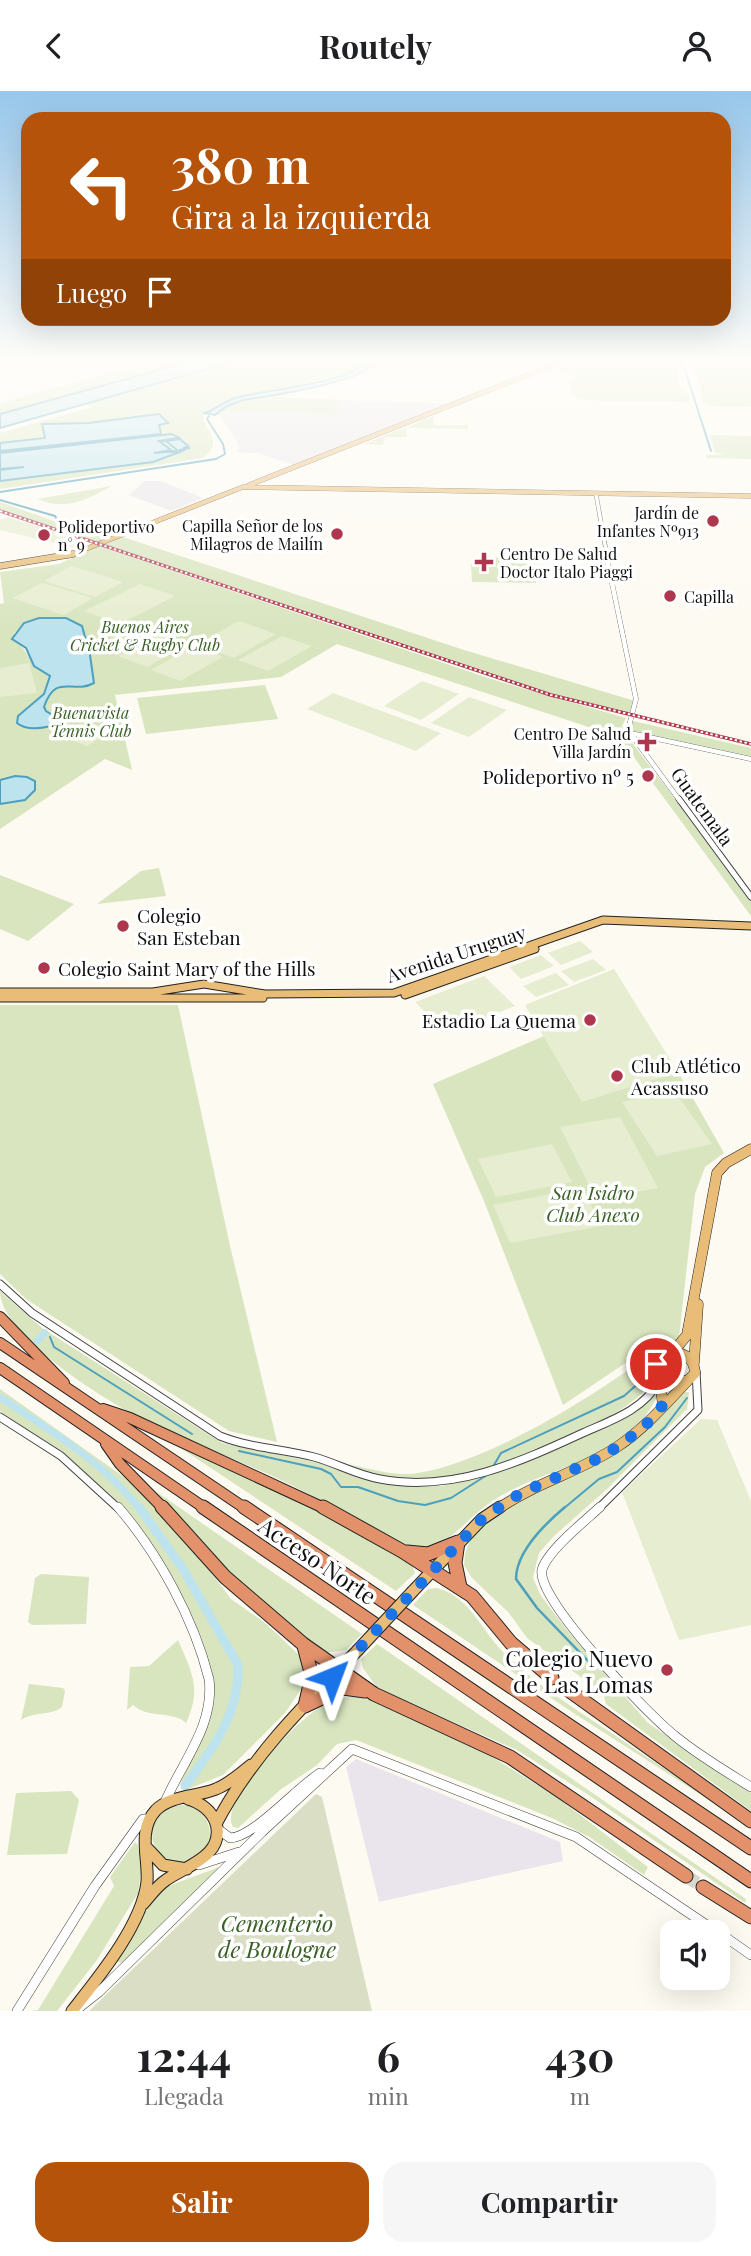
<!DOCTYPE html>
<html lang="es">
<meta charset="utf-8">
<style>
:root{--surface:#fff;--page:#f6f6f6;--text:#202124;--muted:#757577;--accent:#b45309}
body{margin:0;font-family:"Playfair Display",serif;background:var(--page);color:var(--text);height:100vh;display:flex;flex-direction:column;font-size:26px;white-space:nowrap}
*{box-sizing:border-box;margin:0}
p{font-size:23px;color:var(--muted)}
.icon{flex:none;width:38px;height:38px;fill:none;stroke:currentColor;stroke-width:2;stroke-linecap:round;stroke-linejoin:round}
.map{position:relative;height:1920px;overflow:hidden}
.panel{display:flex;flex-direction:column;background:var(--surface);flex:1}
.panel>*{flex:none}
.guide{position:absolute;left:21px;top:21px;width:710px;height:214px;border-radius:21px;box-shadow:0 7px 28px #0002;background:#b45309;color:#fff;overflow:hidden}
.fabs{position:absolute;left:660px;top:1829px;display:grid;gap:14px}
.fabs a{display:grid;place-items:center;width:70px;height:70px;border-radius:14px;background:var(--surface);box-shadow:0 7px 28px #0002;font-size:35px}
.pin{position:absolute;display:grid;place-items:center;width:60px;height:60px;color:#fff;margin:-30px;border:4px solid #fff;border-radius:50%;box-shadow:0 2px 7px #0007}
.me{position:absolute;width:77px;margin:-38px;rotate:44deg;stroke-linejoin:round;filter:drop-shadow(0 0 5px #0008)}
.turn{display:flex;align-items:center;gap:24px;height:147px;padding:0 35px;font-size:32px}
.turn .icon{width:91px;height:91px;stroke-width:2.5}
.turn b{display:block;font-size:49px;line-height:60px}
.then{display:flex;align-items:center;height:66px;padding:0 35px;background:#0003;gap:14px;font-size:26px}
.eta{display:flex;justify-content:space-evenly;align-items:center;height:119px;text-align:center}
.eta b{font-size:42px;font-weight:700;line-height:49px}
.primary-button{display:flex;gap:14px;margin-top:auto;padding:14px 35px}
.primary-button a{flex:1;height:80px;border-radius:21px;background:var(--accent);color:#fff;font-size:28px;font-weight:700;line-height:80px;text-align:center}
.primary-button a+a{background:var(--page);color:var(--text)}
header{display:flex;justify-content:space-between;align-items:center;height:91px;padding:0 35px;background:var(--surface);font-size:32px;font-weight:700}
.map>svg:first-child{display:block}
.industrial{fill:#eae5ec}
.green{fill:#d8e5bf;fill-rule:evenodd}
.cemetery{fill:#d9dec5}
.pitch{fill:#e7edd0}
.water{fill:#bde3ef;stroke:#4ca0be;stroke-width:2}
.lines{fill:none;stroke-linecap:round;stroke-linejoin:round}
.stream-far1{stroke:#4ca0be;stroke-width:2}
.stream{stroke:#4ca0be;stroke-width:2.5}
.canal-far1{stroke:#bde3ef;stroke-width:7}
.canal{stroke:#bde3ef;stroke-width:9}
.highway-tunnel{stroke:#d9d7d0;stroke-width:13;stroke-dasharray:13 6;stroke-linecap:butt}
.minor-far4-casing{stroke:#424242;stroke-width:4.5}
.minor-far3-casing{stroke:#424242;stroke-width:5}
.minor-far2-casing{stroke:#424242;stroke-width:7}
.minor-far1-casing{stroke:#424242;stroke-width:9}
.minor-casing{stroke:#424242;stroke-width:10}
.major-far4-casing{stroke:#202020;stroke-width:5}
.major-far3-casing{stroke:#202020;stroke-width:7}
.major-far2-casing{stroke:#202020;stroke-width:9}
.major-far1-casing{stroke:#202020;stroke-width:11}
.major-casing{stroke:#202020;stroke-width:13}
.highway-far1-casing{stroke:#202020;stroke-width:12}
.highway-casing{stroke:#202020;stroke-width:15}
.minor-far4{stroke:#fff;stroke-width:3.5}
.minor-far3{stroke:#fff;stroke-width:4.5}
.minor-far2{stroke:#fff;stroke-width:5}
.minor-far1{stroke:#fff;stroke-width:7}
.minor{stroke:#fff;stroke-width:9}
.major-far4{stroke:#e9bd77;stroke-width:4.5}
.major-far3{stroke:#e9bd77;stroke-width:6}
.major-far2{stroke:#e9bd77;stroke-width:7}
.major-far1{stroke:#e9bd77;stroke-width:10}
.major{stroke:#e9bd77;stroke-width:11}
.highway-far1{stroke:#e3916b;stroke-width:10}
.highway{stroke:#e3916b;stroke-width:13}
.rail-casing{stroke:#af374d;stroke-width:3.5}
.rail{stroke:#fff;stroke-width:2;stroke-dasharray:2.5;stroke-linecap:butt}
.major-bridge-casing{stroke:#202020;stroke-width:13;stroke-linecap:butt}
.major-bridge{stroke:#e9bd77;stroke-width:11}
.route{stroke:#1a73e8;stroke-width:12;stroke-dasharray:0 21.6}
.poi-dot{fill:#af374d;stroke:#fff;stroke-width:2.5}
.labels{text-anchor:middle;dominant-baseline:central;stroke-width:7;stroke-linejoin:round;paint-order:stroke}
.far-poi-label{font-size:16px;fill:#0f0f0f;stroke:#fff;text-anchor:end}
.far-park-label{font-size:16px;font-style:italic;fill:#3a6026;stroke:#fff}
.poi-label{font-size:19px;fill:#0f0f0f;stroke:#fff;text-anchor:start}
.street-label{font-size:19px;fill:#0f0f0f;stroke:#fff}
.park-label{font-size:19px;font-style:italic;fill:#3a6026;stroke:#fff}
.near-street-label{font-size:23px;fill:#0f0f0f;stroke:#fff}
.near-poi-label{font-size:23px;fill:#0f0f0f;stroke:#fff;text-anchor:end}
.near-park-label{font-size:23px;font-style:italic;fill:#3a6026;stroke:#fff}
</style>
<header><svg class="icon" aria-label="back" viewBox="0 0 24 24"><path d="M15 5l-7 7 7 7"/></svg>Routely<svg class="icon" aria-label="person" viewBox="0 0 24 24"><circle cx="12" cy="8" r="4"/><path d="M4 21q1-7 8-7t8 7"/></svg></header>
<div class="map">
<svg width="751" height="1920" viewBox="0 0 751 1920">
<rect width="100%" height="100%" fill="#fdfaf2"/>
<path class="industrial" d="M340,309L450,313L293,374L258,362L235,361L239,357L237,350L221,327L225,320L335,323Z
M144,390H161L203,407L171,420L129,404Z
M356,1668L560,1751L563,1770L379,1811L346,1676Z"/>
<path class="green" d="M150,271H188L0,323V312Z
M235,271H375L371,277L360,276L341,285L315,290L319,294L278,306L340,309L335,323L226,320L223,324H204L203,328C211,346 221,352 203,367L0,398V342L92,316L85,313Z
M578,271H675L678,277V293L690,306L689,313C652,305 612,316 575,306L571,303V292L577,287L559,280V275Z
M690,271H751V316L713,315L702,311V300Z
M434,325V334H468V338L406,337L407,346H385L383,354L364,353Z
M710,344L751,345V368L707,367L706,364L727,363L715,362Z
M112,395C87,409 65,420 37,408Z
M0,411L105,448L98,452L0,418Z
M123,446L464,559L635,610L628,624C450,576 277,513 104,454Z
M99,455L491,588L626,627L622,635L627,645L751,808V825L619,646L626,644L616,645L337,553L281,586L115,604L132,679L105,668L0,738V513L4,512L0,481L59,473ZM45,527H66L82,535L90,563L94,592C71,605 56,581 44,616L46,620L63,631C49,636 34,640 19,634L20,622L44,603L50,585L34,575L14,542L26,531Z
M488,466L534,467L536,492L472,491L471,473L482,476L492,471Z
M265,594L278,628L146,643L137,607Z
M633,630L751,657V666L634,641L631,639Z
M159,777L166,805L97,813L141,780Z
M0,784L74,813L28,850L0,838Z
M0,914H178L230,1155L277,1351L229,1340L26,1208L0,1183Z
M544,945L582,1010L678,981L724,1062L705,1076L695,1103L679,1246C669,1256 656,1258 649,1270L636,1265L563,1314L484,1110L433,993Z
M0,1200L42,1237L222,1352L316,1371L357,1385L398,1393L442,1395L508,1379L607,1335L659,1302C648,1324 639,1334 619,1349C576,1380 518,1386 478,1421C457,1439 442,1460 412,1457C394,1455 329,1413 309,1403C254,1374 195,1355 140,1327C102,1307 0,1244 0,1200Z
M634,1275L646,1277L653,1284C649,1320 506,1377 470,1384C457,1387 441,1389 428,1390C399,1391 371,1382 343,1375L345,1373C365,1376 389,1384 409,1383C476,1377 579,1314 634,1275Z
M0,1298L131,1391L197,1463L231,1508L264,1531L299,1564L303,1572L301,1598L285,1622L223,1684L188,1698L180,1694L209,1627L214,1611L213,1587L153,1456L138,1434L110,1403L56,1359L0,1320Z
M684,1301H689L687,1318L607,1398L554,1445L539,1462L533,1487L541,1505L567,1539L648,1632L751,1702V1720L606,1613L603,1602L527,1547L509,1522L472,1487L464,1474L465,1463L473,1442L506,1414L593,1373Z
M167,1348L307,1412L411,1471L415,1482L396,1500Z
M154,1399L362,1543L346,1559L325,1562L246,1498Z
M41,1483L89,1486L86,1533L32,1534L28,1531L35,1487Z
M437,1497C469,1506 480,1536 501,1559C530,1589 569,1614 604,1637C653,1670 702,1703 751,1736L575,1623L413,1514L428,1498Z
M178,1549C192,1582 202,1597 186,1632C172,1619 148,1628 133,1614L127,1619L130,1576L149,1575Z
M377,1553L746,1808L745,1812L587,1703L517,1659L378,1598L363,1577L361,1568Z
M29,1593L63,1597L65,1600L62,1616C52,1625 34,1620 21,1629Z
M354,1606L375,1610L481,1659L558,1707L648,1776L644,1784L591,1747L552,1727L356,1649L337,1653L317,1674L280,1699L238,1737L233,1736C217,1708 299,1628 323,1614C333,1608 342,1606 354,1606Z
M71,1700L79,1709L67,1763L7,1764L16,1702Z
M152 1743a29 29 0 1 1 58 0a29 29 0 1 1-58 0Z
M135,1751L138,1754L141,1780L138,1802L97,1869L57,1920H30L38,1919L114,1795L110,1786Z
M222,1775L123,1872L118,1871V1866L145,1818L166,1796Z"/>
<path class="cemetery" d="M316,1703L322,1706L372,1920H89Z"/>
<path class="pitch" d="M7,426L81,449L72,456L0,439V429Z
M72,475L123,491L95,506L44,490Z
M42,492L93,507L64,524L12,507Z
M140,493L175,505L120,533L84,520Z
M239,530L276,543L234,567L197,553Z
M161,542L189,553L147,576L118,565Z
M282,545L312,555L268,580L238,569Z
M194,555L223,566L180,590L151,579Z
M29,572L37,602L0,606V577Z
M422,590L459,603L421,629L384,615Z
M333,602L441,642L416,660L307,618Z
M469,606L507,619L469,646L431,632Z
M74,633L105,644L87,655L56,644Z
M580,850L593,861L561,874L548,862Z
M541,864L554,875L521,888L509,876Z
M593,868L606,879L574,891L561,880Z
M614,878L678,981L582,1011L525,914Z
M556,882L569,894L536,906L523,895Z
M484,885L515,915L446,941L415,911Z
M674,999L712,1053L657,1065L622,1011Z
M620,1026L658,1097L596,1108L560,1036Z
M552,1053L572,1091L496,1106L478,1068Z
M583,1097L601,1135L510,1152L493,1114Z
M701,1328L717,1329L751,1410V1534L679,1549L622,1401Z"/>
<path class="water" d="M188,271H233L0,337V323L4,322Z
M366,271H376C363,291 270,305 243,309L227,315L215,324L205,322C217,318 225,309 239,306C271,298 345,293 366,271Z
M159,323L168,332L159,334L161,343L0,360V352L45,347L42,333L89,332Z
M172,343L179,347L159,350L171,359L154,362L178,360L166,350L180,348L188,355L183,357H190L179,359H185L153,371L0,390V379L24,376L0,378V362Z
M39,527H66L82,535L90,564L94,592C72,604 56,581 44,616L46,620L64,631C50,636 29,642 17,632L18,625L44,603L50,585L34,575L26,557L12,548L24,532Z
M15,685L27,686L35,690V699L25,709L0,713V689Z"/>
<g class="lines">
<path class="stream-far1" d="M679,271L685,279L711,360
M0,401L216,368L225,363L223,353L207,328L209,325
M0,409L55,425L58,430L109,448
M50,1246L54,1256L192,1343
M239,1360L321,1378L331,1383L341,1396H358L398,1410L425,1414L451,1407L487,1384
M494,1374L501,1362L624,1305L649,1283
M563,1418L599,1388L617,1381L665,1336L687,1307"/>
<path class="stream" d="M565,1416C546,1432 516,1461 516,1488L537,1517L588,1570"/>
<path class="canal-far1" d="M37,1250L45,1242
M0,1306C50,1340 103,1370 140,1418"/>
<path class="canal" d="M139,1416L183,1478L238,1574C240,1623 213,1657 185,1695"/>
<path class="highway-tunnel" d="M686,1785L703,1796"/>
<g class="minor-far4-casing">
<path id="minor-far4" d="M596,403L607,465"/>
</g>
<g class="minor-far3-casing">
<path id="minor-far3" d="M606,463L636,608L628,639L680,710
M630,642L751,668"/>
</g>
<g class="minor-far2-casing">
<path id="minor-far2" d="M679,708L751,806"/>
</g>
<g class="minor-far1-casing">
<path id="minor-far1" d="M0,1193L32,1222L220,1345C250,1357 283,1358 314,1366C336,1372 357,1384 380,1388C453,1402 520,1371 585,1341C610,1330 645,1318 658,1291
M0,1326L61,1365L119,1418
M598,1418L698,1319L696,1280"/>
</g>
<g class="minor-casing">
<path id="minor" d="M118,1416C158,1462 194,1528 209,1588C215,1634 182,1671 165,1711
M600,1416C585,1430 547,1460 542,1479C536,1509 649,1624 675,1645C698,1664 725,1680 751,1696
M218,1738L230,1747C253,1747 296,1697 320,1682
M199,1774L239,1761
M718,1841L751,1864
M80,1916L99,1901L262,1741L352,1658L576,1746L717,1841
M17,1920L95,1795L143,1728H149"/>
</g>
<g class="major-far4-casing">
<path id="major-far4" d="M249,394L560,271
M68,465L243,396L751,405"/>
</g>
<g class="major-far3-casing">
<path id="major-far3" d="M0,475L73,463"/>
</g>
<g class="major-far2-casing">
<path id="major-far2" d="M0,901H153L204,893L265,903L394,902L603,829L751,835
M405,904L535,858
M0,907H263"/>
</g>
<g class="major-far1-casing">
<path id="major-far1" d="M694,1272L698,1213
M659,1283L663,1314
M685,1290L665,1287L657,1278V1269L678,1255L687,1244L717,1082L726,1072L751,1058
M498,1418C535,1392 579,1381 617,1356C647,1336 670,1308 695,1282C694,1267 685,1262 671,1261"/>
</g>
<g class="major-casing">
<path id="major" d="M413,1500L482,1428L500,1416
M216,1733C251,1666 304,1614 357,1560
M147,1757L163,1774L187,1778
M143,1813C150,1805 157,1795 166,1789C186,1775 225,1765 216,1732C211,1719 201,1712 188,1708
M72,1920C98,1887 142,1834 147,1791C149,1768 137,1739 156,1719C171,1704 197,1706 216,1698C229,1693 240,1683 251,1674"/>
</g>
<g class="highway-far1-casing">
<path id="highway-far1" d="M0,1226L64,1292
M0,1252L246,1418
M0,1277L206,1418
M103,1318L130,1327L326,1418
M106,1353L120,1373L164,1418"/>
</g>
<g class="highway-casing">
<path id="highway" d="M162,1416L225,1486L303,1553L374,1603L510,1666L686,1785
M203,1416L751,1790
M244,1416L751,1757
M323,1416L402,1460L472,1505L511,1552L552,1587
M458,1451L455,1472L460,1496
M407,1461L428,1463L458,1451
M304,1555L312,1585L305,1615
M567,1598L751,1730
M305,1615L343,1597L365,1600
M703,1796L751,1826"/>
</g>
<use href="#minor-far4" class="minor-far4"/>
<use href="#minor-far3" class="minor-far3"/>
<use href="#minor-far2" class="minor-far2"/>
<use href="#minor-far1" class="minor-far1"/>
<use href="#minor" class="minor"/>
<use href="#major-far4" class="major-far4"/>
<use href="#major-far3" class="major-far3"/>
<use href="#major-far2" class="major-far2"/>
<use href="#major-far1" class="major-far1"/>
<use href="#major" class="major"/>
<use href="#highway-far1" class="highway-far1"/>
<use href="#highway" class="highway"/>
<g class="rail-casing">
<path id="rail" d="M0,420L551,604L751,653"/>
</g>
<use href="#rail" class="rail"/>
<g class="major-bridge-casing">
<path id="major-bridge" d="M357,1560L413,1500"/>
</g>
<use href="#major-bridge" class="major-bridge"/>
</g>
<linearGradient id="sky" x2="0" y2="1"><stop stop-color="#97c7eb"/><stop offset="0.5" stop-color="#fefdf9"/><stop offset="1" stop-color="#fefdf9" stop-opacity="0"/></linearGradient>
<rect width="751" height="540" fill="url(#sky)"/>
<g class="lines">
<path class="route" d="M332,1586L482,1428L521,1402L604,1365L643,1337L663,1314L664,1299L656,1273"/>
</g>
<g class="poi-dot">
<circle cx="713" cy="430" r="7"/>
<circle cx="337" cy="443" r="7"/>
<circle cx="44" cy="444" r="7"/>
<path d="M480.5 460.5h7v7h7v7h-7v7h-7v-7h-7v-7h7z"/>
<circle cx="670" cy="505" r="7"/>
<path d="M643.5 640.5h7v7h7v7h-7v7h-7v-7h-7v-7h7z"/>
<circle cx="648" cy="685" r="7"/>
<circle cx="123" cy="835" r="7"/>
<circle cx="44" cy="877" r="7"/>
<circle cx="590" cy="929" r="7"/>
<circle cx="617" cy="985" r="7"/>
<circle cx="667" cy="1579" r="7"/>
</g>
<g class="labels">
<g class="far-poi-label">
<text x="699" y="421">Jardín de<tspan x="699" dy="18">Infantes Nº913</tspan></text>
<text x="323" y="434">Capilla Señor de los<tspan x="323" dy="18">Milagros de Mailín</tspan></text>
<text x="58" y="435" text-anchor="start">Polideportivo<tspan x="58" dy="18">n° 9</tspan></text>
<text x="500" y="462" text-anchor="start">Centro De Salud<tspan x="500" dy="18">Doctor Italo Piaggi</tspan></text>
<text x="684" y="505" text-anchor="start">Capilla</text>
<text x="631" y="642">Centro De Salud<tspan x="631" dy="18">Villa Jardín</tspan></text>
</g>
<g class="far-park-label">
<text x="145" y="535">Buenos Aires<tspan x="145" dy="18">Cricket &amp; Rugby Club</tspan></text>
<text x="91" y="621">Buenavista<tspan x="91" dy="18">Tennis Club</tspan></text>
</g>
<g class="poi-label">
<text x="634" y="685" text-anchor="end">Polideportivo nº 5</text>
<text x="137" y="824">Colegio<tspan x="137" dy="22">San Esteban</tspan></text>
<text x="58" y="877">Colegio Saint Mary of the Hills</text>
<text x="576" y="929" text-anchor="end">Estadio La Quema</text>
<text x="631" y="974">Club Atlético<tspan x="631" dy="22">Acassuso</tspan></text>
</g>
<g class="street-label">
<text transform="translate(703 715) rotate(54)">Guatemala</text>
<text transform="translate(456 862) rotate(-18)">Avenida Uruguay</text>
</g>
<g class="park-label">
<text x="593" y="1101">San Isidro<tspan x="593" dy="22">Club Anexo</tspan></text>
</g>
<g class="near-street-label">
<text transform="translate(318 1469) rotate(34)">Acceso Norte</text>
</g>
<g class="near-poi-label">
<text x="653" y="1566">Colegio Nuevo<tspan x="653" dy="26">de Las Lomas</tspan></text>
</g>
<g class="near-park-label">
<text x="277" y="1831">Cementerio<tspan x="277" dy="26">de Boulogne</tspan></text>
</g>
</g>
</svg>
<div class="fabs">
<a><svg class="icon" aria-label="sound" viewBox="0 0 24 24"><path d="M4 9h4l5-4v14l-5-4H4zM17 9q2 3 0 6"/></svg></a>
</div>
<div class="pin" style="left:656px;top:1273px;background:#d93025"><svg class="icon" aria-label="arrive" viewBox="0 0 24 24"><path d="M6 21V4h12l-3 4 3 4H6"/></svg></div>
<svg class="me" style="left:332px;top:1586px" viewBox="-20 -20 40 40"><path d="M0-17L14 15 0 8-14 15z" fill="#1a73e8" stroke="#fff" stroke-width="4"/></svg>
<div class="guide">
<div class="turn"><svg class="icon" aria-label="left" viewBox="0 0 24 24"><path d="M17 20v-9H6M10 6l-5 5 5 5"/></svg><div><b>380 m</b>Gira a la izquierda</div></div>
<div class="then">Luego<svg class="icon" aria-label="arrive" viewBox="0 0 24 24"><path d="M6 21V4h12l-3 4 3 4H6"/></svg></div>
</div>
</div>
<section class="panel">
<div class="eta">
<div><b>12:44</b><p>Llegada</p></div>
<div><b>6</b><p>min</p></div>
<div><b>430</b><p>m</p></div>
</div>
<div class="primary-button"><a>Salir</a><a>Compartir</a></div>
</section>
